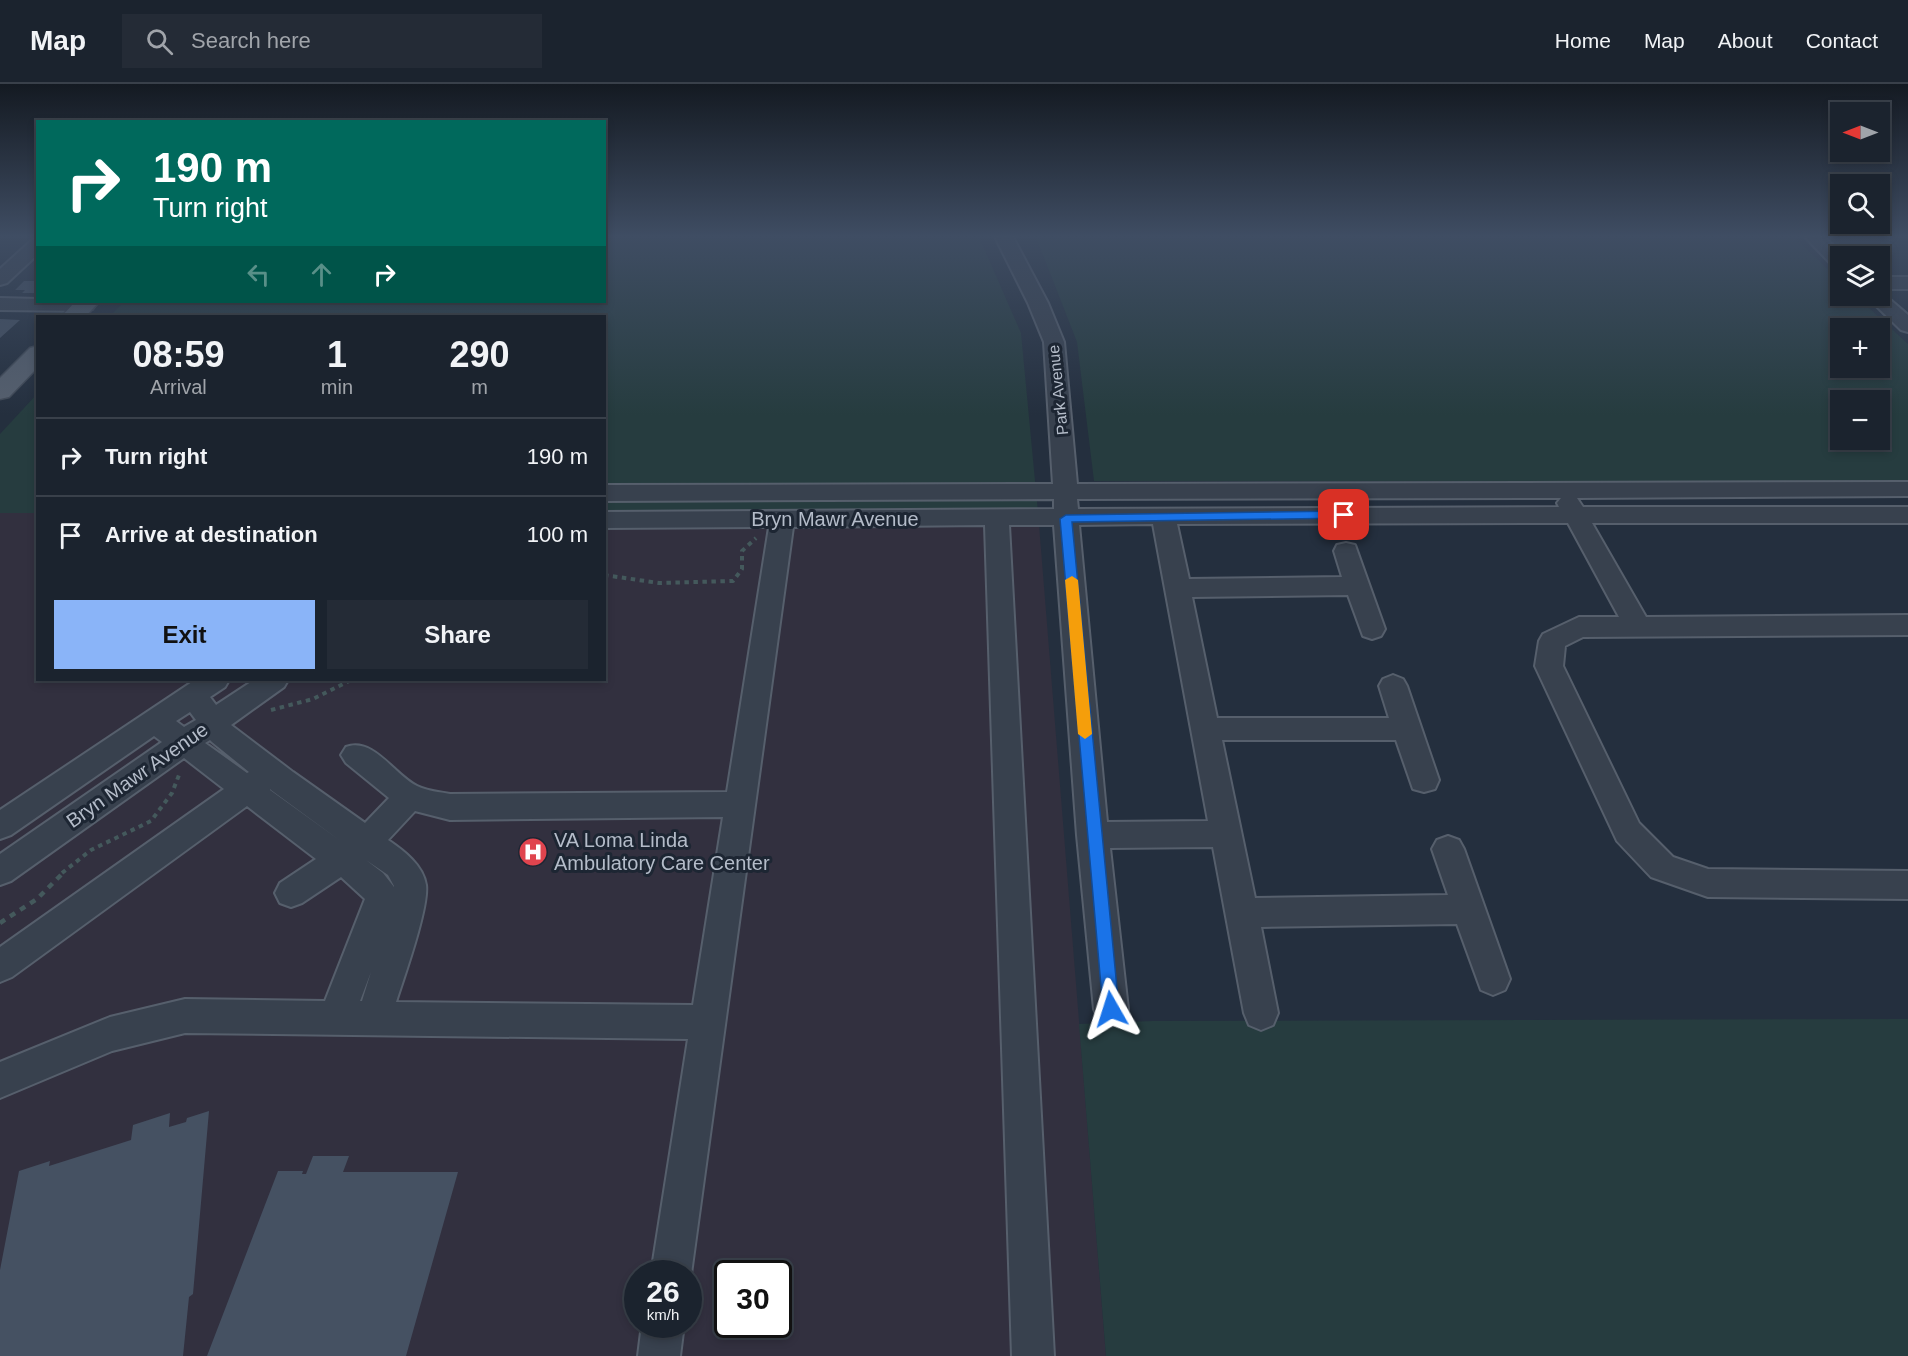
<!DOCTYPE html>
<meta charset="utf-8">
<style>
:root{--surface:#1b232e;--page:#242b36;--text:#f1f3f6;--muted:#a0a4aa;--line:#39404a;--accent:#8ab4f8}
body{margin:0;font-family:Helvetica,sans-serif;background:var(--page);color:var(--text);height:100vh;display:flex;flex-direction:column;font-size:22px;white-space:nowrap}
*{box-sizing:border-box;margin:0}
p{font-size:20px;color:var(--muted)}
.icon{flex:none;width:33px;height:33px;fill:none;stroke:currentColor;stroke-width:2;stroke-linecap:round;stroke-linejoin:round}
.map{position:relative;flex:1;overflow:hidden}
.drawer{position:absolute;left:36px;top:231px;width:570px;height:366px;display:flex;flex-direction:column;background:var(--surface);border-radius:0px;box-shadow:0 3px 9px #0003,0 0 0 2px var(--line)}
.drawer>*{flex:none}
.guide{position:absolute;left:36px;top:36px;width:570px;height:183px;border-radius:0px;box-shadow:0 3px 9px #0003,0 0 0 2px var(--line);background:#00695c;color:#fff;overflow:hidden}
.needle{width:39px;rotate:270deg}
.buttons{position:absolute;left:1830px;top:18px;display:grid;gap:12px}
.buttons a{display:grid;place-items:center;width:60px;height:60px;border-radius:0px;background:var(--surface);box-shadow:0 3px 9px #0003,0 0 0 2px var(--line);font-size:30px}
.speed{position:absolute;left:624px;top:1176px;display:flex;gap:12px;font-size:30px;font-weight:700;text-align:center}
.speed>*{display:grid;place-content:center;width:78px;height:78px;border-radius:50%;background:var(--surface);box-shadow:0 3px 9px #0003,0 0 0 2px var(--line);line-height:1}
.speed small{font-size:15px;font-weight:400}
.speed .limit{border:3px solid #111;border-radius:9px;background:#fff;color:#111}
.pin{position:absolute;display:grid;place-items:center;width:51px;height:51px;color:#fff;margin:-26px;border-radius:12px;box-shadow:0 3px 9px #0006}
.me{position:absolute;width:66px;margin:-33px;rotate:354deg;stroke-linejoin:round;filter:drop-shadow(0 0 4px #0008)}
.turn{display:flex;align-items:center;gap:21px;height:126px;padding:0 18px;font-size:27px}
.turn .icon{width:78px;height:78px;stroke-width:2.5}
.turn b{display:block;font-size:42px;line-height:51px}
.lanes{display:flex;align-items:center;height:57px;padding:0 18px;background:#0003;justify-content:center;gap:30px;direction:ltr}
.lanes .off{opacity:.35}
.eta{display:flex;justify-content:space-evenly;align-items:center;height:102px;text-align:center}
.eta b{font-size:36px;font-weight:700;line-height:42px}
.button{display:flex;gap:12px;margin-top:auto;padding:12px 18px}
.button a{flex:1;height:69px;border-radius:0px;background:var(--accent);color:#111;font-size:24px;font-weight:700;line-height:69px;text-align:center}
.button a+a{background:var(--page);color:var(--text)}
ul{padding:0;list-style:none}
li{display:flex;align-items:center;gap:18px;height:78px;padding:0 18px;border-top:2px solid var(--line)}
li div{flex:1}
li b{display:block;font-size:22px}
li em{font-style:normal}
header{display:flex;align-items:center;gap:36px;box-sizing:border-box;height:84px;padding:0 30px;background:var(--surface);border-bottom:2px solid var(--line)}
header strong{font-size:28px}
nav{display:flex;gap:33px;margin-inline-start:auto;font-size:21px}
.search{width:420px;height:54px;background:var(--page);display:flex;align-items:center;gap:15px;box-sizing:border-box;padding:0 21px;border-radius:0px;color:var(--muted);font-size:22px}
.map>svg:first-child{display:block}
.medical{fill:#32303f;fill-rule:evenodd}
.green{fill:#263c3f;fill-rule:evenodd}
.building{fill:#455162}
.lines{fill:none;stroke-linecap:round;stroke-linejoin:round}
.minor-casing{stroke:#565f6c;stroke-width:4}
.major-casing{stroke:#414a57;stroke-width:3}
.path-far1{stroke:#44595c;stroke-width:4;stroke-dasharray:4.5 4.5;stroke-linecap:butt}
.path{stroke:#44595c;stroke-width:4.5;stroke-dasharray:6 6;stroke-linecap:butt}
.minor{fill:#38414e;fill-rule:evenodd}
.major{fill:#56606e;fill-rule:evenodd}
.route{fill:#1a73e8;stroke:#114b97;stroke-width:1.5}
.slow{fill:#f59e0b}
.labels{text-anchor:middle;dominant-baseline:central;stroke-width:6;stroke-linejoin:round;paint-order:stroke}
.far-street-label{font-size:16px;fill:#b4bcc9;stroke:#1d2633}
.street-label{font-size:20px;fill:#b4bcc9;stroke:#1d2633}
.poi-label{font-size:20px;fill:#b4bcc9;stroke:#1d2633;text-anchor:start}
</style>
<header>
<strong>Map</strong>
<div class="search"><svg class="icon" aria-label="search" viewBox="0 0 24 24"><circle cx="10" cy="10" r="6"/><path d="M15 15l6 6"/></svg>Search here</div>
<nav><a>Home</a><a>Map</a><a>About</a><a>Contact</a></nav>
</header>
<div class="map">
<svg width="1908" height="1272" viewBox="0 0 1908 1272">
<rect width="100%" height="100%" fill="#242f3e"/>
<path class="medical" d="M1038,428L1106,1272H0V429H37L38,596H604L605,429ZM638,1190H688V1240H638ZM728,1190H778V1240H728Z"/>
<path class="green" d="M605,153H979L1021,249L1038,428L605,429L604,232H110L124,218H604Z
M1036,153H1794L1840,197V212H1856L1908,260V397H1094L1077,258ZM1880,244V284H1840V244ZM1880,316V356H1840V316Z
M37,310V429H0V350Z
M1908,935V1272H1106L1079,940L1152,937Z"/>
<path class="building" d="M24,197H38V209H22L25,206H15Z
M0,235L20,236L0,254Z
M209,1027L193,1210L189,1213L183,1272H0V1186L19,1087L50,1077L49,1082L131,1056L133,1041L170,1029L169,1043L186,1038L187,1034Z
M313,1072H349L343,1088H458L406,1272H207L278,1087H303L302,1090H306Z"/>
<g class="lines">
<g class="minor-casing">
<path id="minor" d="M995,153H1013L1048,219L1064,258L1077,400L1908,398V412L1577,414L1583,423H1908V439H1592L1646,533L1908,531V551L1583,553L1565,562L1563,582L1639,739L1673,773L1708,785L1908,787V815L1708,813L1651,793L1617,757L1535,582L1539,557L1543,550L1579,533H1619L1568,439L1177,440L1189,495L1342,493L1334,467L1337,461L1346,459L1355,461L1385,545L1381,552L1372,555L1363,552L1348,511L1192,513L1217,634H1389L1379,602L1383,595L1393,591L1403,595L1407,602L1439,696L1435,705L1424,708L1413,705L1396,656H1222L1255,814L1448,811L1432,765L1437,756L1448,752L1459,756L1464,765L1510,895L1505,906L1493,911L1481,906L1457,840L1261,843L1278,929L1273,941L1261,946L1249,941L1244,929L1213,763L1110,764L1128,925L1123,937L1111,942L1099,937L1094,925L1077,751L1054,441H1009L1054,1272H1012L985,441L793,443L691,1190L688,1197V1190H651L688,955L185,949L112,967L0,1014V978L110,933L185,915L325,917L365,815L341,793L302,819L291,823L280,819L275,809L280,799L316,775L247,722L12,893L0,898V863L224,705L184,674L11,797L0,801V770L162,658L154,652L11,751L0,755V726L195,596H229L225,603L210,613L216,621L254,596H288L284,603L231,641L293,688L365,739L389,714L346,679L341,671L346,663C374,653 394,691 417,702C427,707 440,708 450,710L727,708L769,443L604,444V428L1054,425V415L604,417V401L1053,400L1044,258L1028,219ZM1561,414L1557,419L1559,423L1078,425L1077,415ZM1153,440L1208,737L1107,738L1079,441ZM190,628L196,636L184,643L176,637ZM210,656L212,658L249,688L247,689L205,659ZM271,705V706L342,758L270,706ZM415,727L450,736L723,733L693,921L396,918C404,893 429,823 426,801C423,781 404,767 388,756ZM366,776L388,791L394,802V803L383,789ZM371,888L362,917H360Z
M1805,153H1824L1845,172H1840V183L1833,182Z
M38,155V170L7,199L0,201V185L32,156Z
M1880,193H1908V205H1880Z
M1880,207L1908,231V248L1901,246L1866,212H1880Z
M0,214L38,215V218H92L95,221L92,225L85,227L0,226Z
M642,1240H684L680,1272H638Z"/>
</g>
<g class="major-casing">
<path id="major" d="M75,218H99L86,232H62Z
M38,262V283L9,313L0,315V294L30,264Z"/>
</g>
<path class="path-far1" d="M604,491L659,499L733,497L742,485V467L756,454
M271,626L313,615L351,596
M62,789L91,766L151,737L172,709L179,691"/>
<path class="path" d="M0,839L37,815L64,788"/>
<use href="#minor" class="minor"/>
<use href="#major" class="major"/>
</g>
<linearGradient id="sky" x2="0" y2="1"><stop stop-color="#141a22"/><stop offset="0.46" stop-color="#3f4d63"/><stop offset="1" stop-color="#3f4d63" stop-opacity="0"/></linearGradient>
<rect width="1908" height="331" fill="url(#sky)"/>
<path class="route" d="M1344,427L1348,428V434L1072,438L1119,925L1117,931L1111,933L1105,931L1103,925L1060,435L1066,431Z"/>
<path class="slow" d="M1072,492L1078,496L1092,650L1085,655L1078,650L1065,496Z"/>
<defs>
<g id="hospital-disc" transform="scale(1.5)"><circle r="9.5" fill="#e0444e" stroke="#1d2633"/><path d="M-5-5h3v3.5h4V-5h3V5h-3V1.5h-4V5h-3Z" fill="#fff"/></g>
</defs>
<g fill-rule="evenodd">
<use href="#hospital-disc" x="533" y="768"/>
</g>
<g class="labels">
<g class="far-street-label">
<text transform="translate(1058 306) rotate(-96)">Park Avenue</text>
</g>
<g class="street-label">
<text x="835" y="435">Bryn Mawr Avenue</text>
<text transform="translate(137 691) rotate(-35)">Bryn Mawr Avenue</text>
</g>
<g class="poi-label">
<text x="554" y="756">VA Loma Linda<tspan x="554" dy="23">Ambulatory Care Center</tspan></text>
</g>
</g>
</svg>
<div class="buttons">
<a><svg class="needle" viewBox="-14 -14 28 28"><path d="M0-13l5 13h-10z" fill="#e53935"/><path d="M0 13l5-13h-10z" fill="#a0a4aa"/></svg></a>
<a><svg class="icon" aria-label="search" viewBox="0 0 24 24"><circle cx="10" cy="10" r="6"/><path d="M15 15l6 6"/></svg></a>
<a><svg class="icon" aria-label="layers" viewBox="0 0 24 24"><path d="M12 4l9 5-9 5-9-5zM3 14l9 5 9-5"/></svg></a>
<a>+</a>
<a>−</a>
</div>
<div class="speed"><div>26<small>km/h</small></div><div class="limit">30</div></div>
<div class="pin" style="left:1344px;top:431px;background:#d93025"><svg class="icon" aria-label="arrive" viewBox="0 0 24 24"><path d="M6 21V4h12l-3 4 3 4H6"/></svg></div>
<svg class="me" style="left:1111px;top:925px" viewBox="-20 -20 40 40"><path d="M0-17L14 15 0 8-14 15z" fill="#1a73e8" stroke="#fff" stroke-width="4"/></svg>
<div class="guide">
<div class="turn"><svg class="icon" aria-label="right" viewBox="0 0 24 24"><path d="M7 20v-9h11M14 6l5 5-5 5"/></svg><div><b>190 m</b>Turn right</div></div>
<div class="lanes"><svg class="icon off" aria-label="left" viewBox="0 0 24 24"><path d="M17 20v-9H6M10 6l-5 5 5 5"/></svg><svg class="icon off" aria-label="ahead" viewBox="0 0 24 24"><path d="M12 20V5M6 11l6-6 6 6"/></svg><svg class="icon" aria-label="right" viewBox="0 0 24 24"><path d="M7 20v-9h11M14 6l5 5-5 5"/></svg></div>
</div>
<section class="drawer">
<div class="eta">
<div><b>08:59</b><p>Arrival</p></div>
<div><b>1</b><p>min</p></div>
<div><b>290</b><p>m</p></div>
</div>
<ul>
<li><svg class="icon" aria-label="right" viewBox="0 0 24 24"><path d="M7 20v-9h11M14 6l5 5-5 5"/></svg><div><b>Turn right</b></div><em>190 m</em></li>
<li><svg class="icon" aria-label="arrive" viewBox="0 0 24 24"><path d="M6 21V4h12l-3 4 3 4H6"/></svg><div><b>Arrive at destination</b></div><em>100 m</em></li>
</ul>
<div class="button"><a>Exit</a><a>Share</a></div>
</section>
</div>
